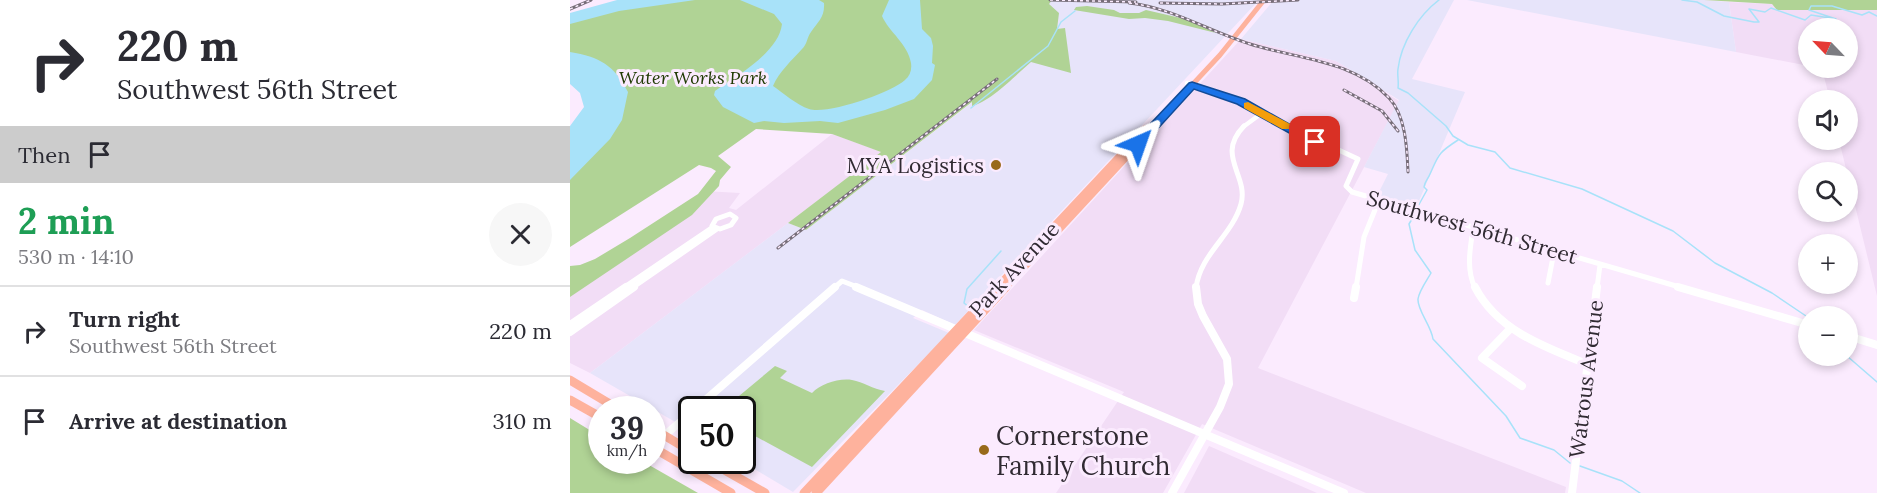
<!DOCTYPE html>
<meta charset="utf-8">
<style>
:root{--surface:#fff;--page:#f7f7f7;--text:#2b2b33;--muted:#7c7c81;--line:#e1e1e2}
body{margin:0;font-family:Lora,serif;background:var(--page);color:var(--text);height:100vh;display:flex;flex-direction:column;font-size:22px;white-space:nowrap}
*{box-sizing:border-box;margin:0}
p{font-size:20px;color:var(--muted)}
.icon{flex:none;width:33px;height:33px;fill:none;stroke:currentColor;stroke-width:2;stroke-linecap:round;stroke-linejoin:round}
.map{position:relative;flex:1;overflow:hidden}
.sheet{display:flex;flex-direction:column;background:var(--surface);width:570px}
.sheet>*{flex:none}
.top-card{background:#fff;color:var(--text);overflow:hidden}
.needle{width:39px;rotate:295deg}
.tools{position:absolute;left:1228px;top:18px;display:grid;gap:12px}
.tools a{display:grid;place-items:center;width:60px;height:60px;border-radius:50%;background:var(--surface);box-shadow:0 3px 9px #0003;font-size:30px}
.speed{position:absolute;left:18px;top:396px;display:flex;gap:12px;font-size:30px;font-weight:700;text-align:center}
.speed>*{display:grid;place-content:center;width:78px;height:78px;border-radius:50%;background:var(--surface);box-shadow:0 3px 9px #0003;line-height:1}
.speed small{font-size:15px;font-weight:400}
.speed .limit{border:3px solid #111;border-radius:9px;background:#fff;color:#111}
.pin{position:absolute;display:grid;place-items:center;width:51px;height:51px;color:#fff;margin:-26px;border-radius:12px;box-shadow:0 3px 9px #0006}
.me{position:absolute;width:66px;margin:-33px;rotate:43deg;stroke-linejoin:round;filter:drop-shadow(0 0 4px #0008)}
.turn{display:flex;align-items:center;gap:21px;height:126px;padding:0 18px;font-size:27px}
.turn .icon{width:78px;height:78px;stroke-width:2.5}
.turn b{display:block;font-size:42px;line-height:51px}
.then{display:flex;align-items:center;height:57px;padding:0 18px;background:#0003;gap:12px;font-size:22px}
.round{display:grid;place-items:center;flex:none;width:63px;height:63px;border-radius:32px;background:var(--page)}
.headline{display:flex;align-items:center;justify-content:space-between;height:102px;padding:0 18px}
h1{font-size:36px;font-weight:700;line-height:45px;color:#1e9e55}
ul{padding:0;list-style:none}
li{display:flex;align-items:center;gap:18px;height:90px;padding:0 18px;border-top:2px solid var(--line)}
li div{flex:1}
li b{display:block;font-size:22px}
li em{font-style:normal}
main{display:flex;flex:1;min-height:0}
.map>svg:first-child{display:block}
.built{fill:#f2ddf6}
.industrial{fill:#e7e4fa}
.green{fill:#b0d395}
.water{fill:#a8e2f9}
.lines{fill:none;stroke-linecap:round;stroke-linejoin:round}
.stream{stroke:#a8e2f9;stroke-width:1.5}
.minor-far2{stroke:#fff;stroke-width:4.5}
.minor-far1{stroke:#fff;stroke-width:5}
.minor{stroke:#fff;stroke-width:8}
.major-far2{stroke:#feb29d;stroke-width:5}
.major-far1{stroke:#feb29d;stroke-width:7}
.major{stroke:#feb29d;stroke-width:9}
.rail-casing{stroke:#776e79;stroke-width:3}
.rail{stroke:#fbebfe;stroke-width:1.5;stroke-dasharray:3;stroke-linecap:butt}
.route{fill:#1a73e8;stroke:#114b97;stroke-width:1.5}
.slow{fill:#f59e0b}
.poi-dot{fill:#986a1a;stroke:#fbebfe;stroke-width:2}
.labels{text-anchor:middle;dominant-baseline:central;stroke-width:6;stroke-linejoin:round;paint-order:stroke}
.far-park-label{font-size:18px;font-style:italic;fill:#203a03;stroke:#fbebfe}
.poi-label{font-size:21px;fill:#302a32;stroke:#fbebfe;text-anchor:end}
.street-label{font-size:21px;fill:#302a32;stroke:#fbebfe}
.near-poi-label{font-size:26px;fill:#302a32;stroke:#fbebfe;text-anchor:start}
</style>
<main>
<section class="sheet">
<div class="top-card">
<div class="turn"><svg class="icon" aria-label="right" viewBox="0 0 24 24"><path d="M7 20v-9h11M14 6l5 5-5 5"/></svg><div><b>220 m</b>Southwest 56th Street</div></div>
<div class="then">Then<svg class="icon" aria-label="arrive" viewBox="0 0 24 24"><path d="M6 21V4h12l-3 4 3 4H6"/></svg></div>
</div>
<div class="headline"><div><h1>2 min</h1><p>530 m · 14:10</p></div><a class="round"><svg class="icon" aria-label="close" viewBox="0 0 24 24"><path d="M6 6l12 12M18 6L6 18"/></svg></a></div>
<ul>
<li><svg class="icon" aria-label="right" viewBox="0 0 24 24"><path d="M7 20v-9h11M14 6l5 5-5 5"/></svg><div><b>Turn right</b><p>Southwest 56th Street</p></div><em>220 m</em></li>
<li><svg class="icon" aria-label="arrive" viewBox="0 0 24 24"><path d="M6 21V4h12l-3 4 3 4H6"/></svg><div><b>Arrive at destination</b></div><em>310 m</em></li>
</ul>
</section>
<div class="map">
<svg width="1307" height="493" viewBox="0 0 1307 493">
<rect width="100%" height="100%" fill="#fbebfe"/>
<path class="built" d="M1159,2L1202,4L1208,10H1307V296L1269,140H1278V100H1260L1252,69L1247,68H1278V28H1239V66L1166,52Z
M671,39L766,61L829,101L688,368L996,487L995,493H796L632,424L593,493H486L554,392L404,330Z
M262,134L312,152L20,373L0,363V280L134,191L170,193L159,208L166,210Z
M639,446L747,493H614Z"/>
<path class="industrial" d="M482,0H689L385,325L352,310L343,318L379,333L223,492L171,461L172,410H122L121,431L20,373L218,223L236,230L468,52L479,3Z
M704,0H884L842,79L895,92L846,208L807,196L818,174L794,167L829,100L766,61L671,39Z
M897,0H1134L1159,2L1166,52Z"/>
<path class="green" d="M77,0H482L479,4L489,13L487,29L495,28L501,73L461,62C446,75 420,102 402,106V102L236,230L218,223L311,152L262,134L186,129L148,156L161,167L150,180L149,186L122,215L0,297V266L10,265L25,259L60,238L128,194L146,171L141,168L129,165L0,247V168L37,127L0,58V21Z
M1134,0H1307V10H1207L1202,4Z
M517,6L544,10L550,13H569L576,10L619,20L646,33L598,21L575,18L559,19L504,10L506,7Z
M205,366L217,371L210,378L242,393C251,384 268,378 282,380C293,382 303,389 315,391L242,467L185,436L173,437L172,410L159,409L163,406L169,409L177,401L169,396Z
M0,418L31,437L32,460L72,461L128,493H0Z"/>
<path class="water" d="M47,0H125L49,11L0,24V13Z
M170,0H249L254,3C255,17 248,22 241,32C237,37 237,45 232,49C222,60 209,72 203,86C213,93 227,105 239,109C257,115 321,93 335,80C340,76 342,70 341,63C338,44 319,32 312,16L319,0H350L352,29L361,38L363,46L362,63L365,65L362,80L344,99L315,110L268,123L250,121L214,123L194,121L184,123L153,107L144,95L145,91C167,76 209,52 212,24L204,14Z
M0,52C30,57 44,65 58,92L52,120L40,139L0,180V126L14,107L10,93L0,84Z"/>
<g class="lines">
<path class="stream" d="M869,0C849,15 831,43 828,69C827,75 829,81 828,88L838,93L876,126L883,136L898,145L925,152L940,168L1012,189L1103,231L1145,263L1202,293L1239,318
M1112,0L1127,2L1154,16L1184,22H1189L1179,9L1195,12L1201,8L1235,20L1241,15L1266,19L1239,10L1241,6H1262L1292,15L1299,12L1307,16
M401,108L478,46L491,22L505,11
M847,208L857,190L854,187C855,181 858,179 860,174C869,154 868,153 888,140
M845,214L839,224L845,250L861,273C857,280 849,291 848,299C847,310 861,325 863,339L936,416L950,438L984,450L1000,463
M399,307L394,303L397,289L431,251
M1277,356L1307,382
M1010,466L1052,481L1070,493"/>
<path class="minor-far2" d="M617,83L661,98L719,127
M673,127L692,113"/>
<path class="minor-far1" d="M717,126L788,159L776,186L782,192L1113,288
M160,214L166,218L161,225L150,229L142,226L146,219Z
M903,229C900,249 896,269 905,288
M978,283L984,252
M53,288L143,227
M62,288L147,229
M264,288L272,281L290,288
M626,288C630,254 662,236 671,204C679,175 645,156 674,126
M786,288L794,237L809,200
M1027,288L1030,265"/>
<path class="minor" d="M286,287L774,493
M905,287C927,330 974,347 1017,364
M1108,287L1239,325
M784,298L786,287
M0,325L56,287
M940,329L912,358L952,386
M0,332L64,287
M1278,336L1307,345
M124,410L265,287
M82,446L122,412
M602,493L650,407L659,384L657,359L633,316L628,304L626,287
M1002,493L1027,287"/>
<path class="major-far2" d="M583,127L650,55L694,0"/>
<path class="major-far1" d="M426,288L575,129
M435,288L585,126"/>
<path class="major" d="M0,380L50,410
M0,400L32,418
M82,428L122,452
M82,447L161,493
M137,460L195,493
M234,493L427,287
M246,493L436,287"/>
<g class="rail-casing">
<path id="rail" d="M480,0L566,2
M559,3C603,8 638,31 680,44C727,59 783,60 819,98C836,116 837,149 838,172
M590,3L652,4L728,0
M0,9L21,0
M774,90L812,111L828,131
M208,248L427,79"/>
</g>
<use href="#rail" class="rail"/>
</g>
<path class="route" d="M622,82L675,99L751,142L749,145H741L667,104L624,89L572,146H564V141L619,83Z"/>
<path class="slow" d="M678,102L720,124L722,126L720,129H712L674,108V103Z"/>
<g class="poi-dot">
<circle cx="426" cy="165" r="6"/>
<circle cx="414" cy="450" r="6"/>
</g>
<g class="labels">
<g class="far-park-label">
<text x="123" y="77">Water Works Park</text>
</g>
<g class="poi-label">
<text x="414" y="165">MYA Logistics</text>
</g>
<g class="street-label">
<text transform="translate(902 227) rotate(16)">Southwest 56th Street</text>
<text transform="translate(444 269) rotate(-47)">Park Avenue</text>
<text transform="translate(1016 379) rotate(-83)">Watrous Avenue</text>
</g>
<g class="near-poi-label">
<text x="426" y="435">Cornerstone<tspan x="426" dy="30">Family Church</tspan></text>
</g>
</g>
</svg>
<div class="tools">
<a><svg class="needle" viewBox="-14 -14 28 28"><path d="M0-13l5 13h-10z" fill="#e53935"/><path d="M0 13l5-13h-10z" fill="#7c7c81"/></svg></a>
<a><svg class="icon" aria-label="sound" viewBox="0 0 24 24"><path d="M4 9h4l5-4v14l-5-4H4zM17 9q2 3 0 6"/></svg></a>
<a><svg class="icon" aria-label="search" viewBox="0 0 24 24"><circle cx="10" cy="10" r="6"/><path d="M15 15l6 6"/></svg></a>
<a>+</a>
<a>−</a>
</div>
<div class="speed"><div>39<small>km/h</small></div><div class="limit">50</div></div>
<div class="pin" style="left:745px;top:142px;background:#d93025"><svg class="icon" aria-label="arrive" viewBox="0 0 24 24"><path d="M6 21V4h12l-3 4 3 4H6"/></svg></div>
<svg class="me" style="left:568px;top:144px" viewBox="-20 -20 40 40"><path d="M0-17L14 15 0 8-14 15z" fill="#1a73e8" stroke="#fff" stroke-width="4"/></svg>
</div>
</main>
